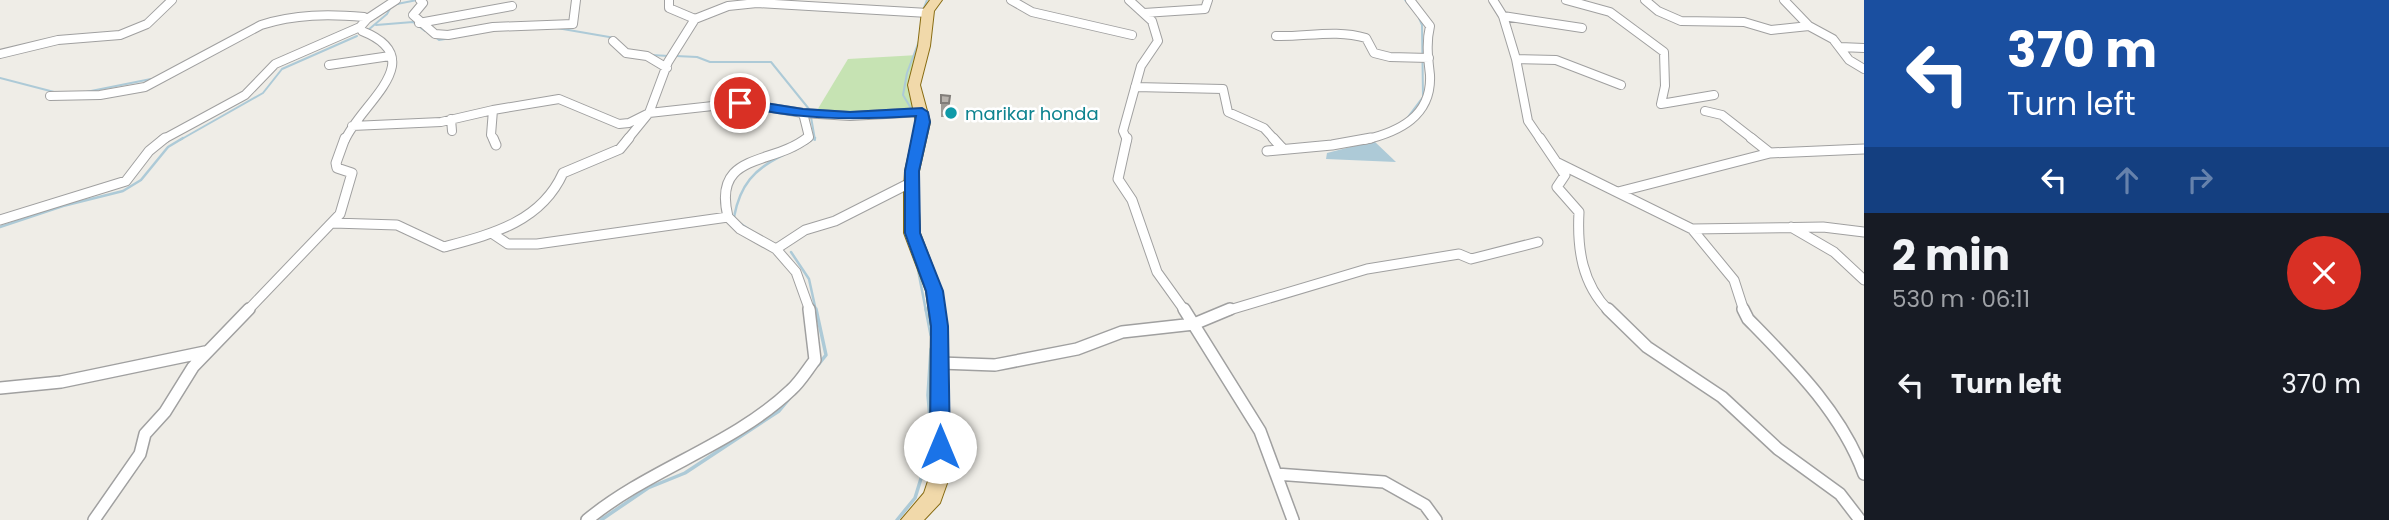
<!DOCTYPE html>
<meta charset="utf-8">
<style>
:root{--surface:#171b24;--page:#20242c;--text:#f1f3f6;--muted:#9ea1a6}
body{margin:0;font-family:Poppins,sans-serif;background:var(--page);color:var(--text);height:100vh;display:flex;flex-direction:column;font-size:26px;white-space:nowrap}
*{box-sizing:border-box;margin:0}
p{font-size:23px;color:var(--muted)}
.icon{flex:none;width:38px;height:38px;fill:none;stroke:currentColor;stroke-width:2;stroke-linecap:round;stroke-linejoin:round}
.map{position:relative;flex:1;overflow:hidden}
.drawer{display:flex;flex-direction:column;background:var(--surface);width:525px}
.drawer>*{flex:none}
.guide{background:#1a4fa0;color:#fff;overflow:hidden}
.pin{position:absolute;display:grid;place-items:center;width:60px;height:60px;color:#fff;margin:-30px;border:4px solid #fff;border-radius:50%;box-shadow:0 2px 7px #0007}
.me{position:absolute;width:77px;margin:-38px;rotate:0deg;stroke-linejoin:round;filter:drop-shadow(0 0 5px #0008)}
.turn{display:flex;align-items:center;gap:24px;height:147px;padding:0 28px;font-size:32px}
.turn .icon{width:91px;height:91px;stroke-width:2.5}
.turn b{display:block;font-size:49px;line-height:60px}
.lanes{display:flex;align-items:center;height:66px;padding:0 28px;background:#0003;justify-content:center;gap:35px;direction:ltr}
.lanes .off{opacity:.35}
.round{display:grid;place-items:center;flex:none;width:74px;height:74px;border-radius:37px;background:var(--page)}
.summary{display:flex;align-items:center;justify-content:space-between;height:119px;padding:0 28px}
h1{font-size:42px;font-weight:700;line-height:52px}
ul{padding:0;list-style:none}
li{display:flex;align-items:center;gap:21px;height:105px;padding:0 28px}
li div{flex:1}
li b{display:block;font-size:26px}
li em{font-style:normal}
main{display:flex;flex:1;min-height:0}
.map>svg:first-child{display:block}
.grass{fill:#c6e3b3}
.water{fill:#adcad7}
.lines{fill:none;stroke-linecap:round;stroke-linejoin:round}
.stream-far2{stroke:#adcad7;stroke-width:2}
.stream-far1{stroke:#adcad7;stroke-width:2.5}
.stream{stroke:#adcad7;stroke-width:3.5}
.minor-far2-casing{stroke:#a0a0a0;stroke-width:10}
.minor-far1-casing{stroke:#a0a0a0;stroke-width:11}
.minor-casing{stroke:#a0a0a0;stroke-width:14}
.primary-casing{stroke:#886c12;stroke-width:2}
.minor-far2{stroke:#fff;stroke-width:8}
.minor-far1{stroke:#fff;stroke-width:9}
.minor{stroke:#fff;stroke-width:11}
.primary{fill:#f1d9aa;fill-rule:evenodd}
.wall{fill:#9e9a95}
.building{fill:#b8b3ad;stroke:#817d79;stroke-width:2}
.route{fill:#1a73e8;stroke:#114b97;stroke-width:2}
.culture-dot{fill:#0f9aa8;stroke:#fff;stroke-width:2.5}
.labels{text-anchor:middle;dominant-baseline:central;stroke-width:5;stroke-linejoin:round;paint-order:stroke}
.culture-label{font-size:18px;fill:#0d838f;stroke:#fff;text-anchor:start}
</style>
<main>
<div class="map">
<svg width="1864" height="520" viewBox="0 0 1864 520">
<rect width="100%" height="100%" fill="#efede7"/>
<path class="grass" d="M918,55L922,113L816,112L848,59Z"/>
<path class="water" d="M1374,141L1396,162L1326,159L1327,153Z"/>
<g class="lines">
<path class="stream-far2" d="M1405,0L1413,10
M397,4L417,0
M923,10L927,0
M376,25L413,22L425,31
M557,28L615,38
M367,31L387,14L391,7
M434,36L439,40L457,37
M651,55L669,56
M676,56L697,57L710,62H771L809,109
M0,78L58,93
M86,92L151,79
M912,110L903,95L907,73L919,41
M811,117L815,140
M1408,117L1423,97L1422,25L1419,18
M180,140L263,93L282,69L357,36"/>
<path class="stream-far1" d="M795,150L815,138
M904,191L905,219
M734,217C740,185 754,169 783,155
M738,222L750,230
M0,227L63,206L123,191L141,180L168,147L183,138
M791,252L809,279L816,311
M918,270L926,311"/>
<path class="stream" d="M816,309L826,355L818,365
M926,309L931,335
M931,349L928,395L931,430
M601,520L648,488L685,473L779,411L789,399
M897,520L915,498L931,446"/>
<g class="minor-far2-casing">
<path id="minor-far2" d="M420,0L423,3L413,15L435,34L448,35L493,27L573,24L576,0
M669,0V8L695,19
M1011,0L1032,12L1132,35
M1493,0L1503,16L1516,59L1528,121L1541,140
M1566,0L1610,12L1664,52L1665,86L1661,104L1714,95
M1645,0L1658,11L1681,21L1744,22L1771,30L1809,26L1784,0
M1144,13L1205,9L1208,0
M1503,16L1582,28
M367,19L396,0
M419,23L512,6
M1809,26L1833,39L1849,60L1864,69
M1276,36C1306,37 1336,29 1366,38L1374,53L1390,57L1429,58
M613,41L626,53L647,56L667,68
M1840,47L1864,48
M0,54L58,40L120,35L147,24L172,0
M1516,59L1556,60L1621,85
M329,65L390,56
M1135,87L1223,89L1228,112L1264,128L1275,140
M50,96L100,95L145,87L261,25C295,14 329,14 364,17L367,19L360,27L362,31C432,59 361,103 345,140
M493,110L559,99L619,124L629,123L649,113L740,103L803,113L850,116L922,112
M1705,111L1722,115L1754,140
M803,113L809,137L805,140
M451,119L452,131
M352,126L441,122L493,110L491,135L494,140
M162,140L245,95L275,64L360,27
M627,140L649,113L668,62L695,19L728,6L757,3L928,13
M1127,140L1123,131L1141,66L1158,41L1152,21L1129,0
M1364,140C1399,132 1432,116 1430,75C1428,58 1426,43 1430,26L1410,0"/>
</g>
<g class="minor-far1-casing">
<path id="minor-far1" d="M493,138L496,145
M1127,138L1118,179L1132,200L1157,272L1185,311
M1273,138L1283,149
M1540,138L1565,175L1557,187L1579,212C1577,249 1582,284 1609,311
M1751,138L1770,153
M1267,151L1332,145L1371,138
M1558,163L1692,229L1823,227L1864,232
M1618,192L1770,153L1864,149
M728,217C712,152 771,166 807,138
M0,220L126,181L149,151L165,138
M333,223L397,225L444,247C492,234 541,222 563,173L620,149L629,138
M1791,227L1834,252L1864,280
M1692,229L1734,280L1744,311
M493,234L508,244H537L728,217L740,229L776,249
M247,311L340,214L352,173L337,168L336,163L345,138
M810,311L796,272L776,249L805,230L835,221L912,182
M1226,311L1367,269L1459,254L1471,259L1538,242"/>
</g>
<g class="minor-casing">
<path id="minor" d="M1184,309L1260,431L1293,520
M1608,309L1647,347L1722,397L1778,449L1840,494L1860,520
M1743,309L1748,319C1793,365 1841,412 1864,474
M940,363L995,365L1077,349L1122,332L1194,324L1230,309
M0,388L61,382L205,352
M1276,474L1384,482L1425,505L1436,520
M94,520L140,454L145,434L165,412L193,367L249,309
M587,520C650,468 732,446 791,390C801,381 807,370 815,360L809,309"/>
</g>
<g class="primary-casing">
<path id="primary" d="M930,0H942L934,11L930,46L920,85L930,122L919,171L918,190L920,233L942,291L947,326L950,475L940,503L924,520H901L924,493L930,475L931,326L926,291L904,233V190L905,171L916,122L908,85L918,46L922,11Z"/>
</g>
<use href="#minor-far2" class="minor-far2"/>
<use href="#minor-far1" class="minor-far1"/>
<use href="#minor" class="minor"/>
<use href="#primary" class="primary"/>
</g>
<path class="wall" d="M941,95L950,96L949,117H941Z"/>
<path class="building" d="M941,95L950,96L949,103H941Z"/>
<path class="route" d="M740,99L803,109L850,112L922,108L928,112L930,122L919,171L920,233L943,291L948,326L950,447L947,452L940,454L933,452L930,447L931,326L926,291L905,233V171L916,116C854,120 796,120 736,105L734,103Z"/>
<circle class="culture-dot" cx="951" cy="113" r="7"/>
<g class="labels">
<g class="culture-label">
<text x="965" y="113">marikar honda</text>
</g>
</g>
</svg>
<div class="pin" style="left:740px;top:103px;background:#d93025"><svg class="icon" aria-label="arrive" viewBox="0 0 24 24"><path d="M6 21V4h12l-3 4 3 4H6"/></svg></div>
<svg class="me" style="left:940px;top:447px" viewBox="-20 -20 40 40"><circle r="19" fill="#fff"/><path d="M0-13L10 11 0 6-10 11z" fill="#1a73e8"/></svg>
</div>
<section class="drawer">
<div class="guide">
<div class="turn"><svg class="icon" aria-label="left" viewBox="0 0 24 24"><path d="M17 20v-9H6M10 6l-5 5 5 5"/></svg><div><b>370 m</b>Turn left</div></div>
<div class="lanes"><svg class="icon" aria-label="left" viewBox="0 0 24 24"><path d="M17 20v-9H6M10 6l-5 5 5 5"/></svg><svg class="icon off" aria-label="ahead" viewBox="0 0 24 24"><path d="M12 20V5M6 11l6-6 6 6"/></svg><svg class="icon off" aria-label="right" viewBox="0 0 24 24"><path d="M7 20v-9h11M14 6l5 5-5 5"/></svg></div>
</div>
<div class="summary"><div><h1>2 min</h1><p>530 m · 06:11</p></div><a class="round" style="background:#d93025;color:#fff"><svg class="icon" aria-label="close" viewBox="0 0 24 24"><path d="M6 6l12 12M18 6L6 18"/></svg></a></div>
<ul>
<li><svg class="icon" aria-label="left" viewBox="0 0 24 24"><path d="M17 20v-9H6M10 6l-5 5 5 5"/></svg><div><b>Turn left</b></div><em>370 m</em></li>
</ul>
</section>
</main>
